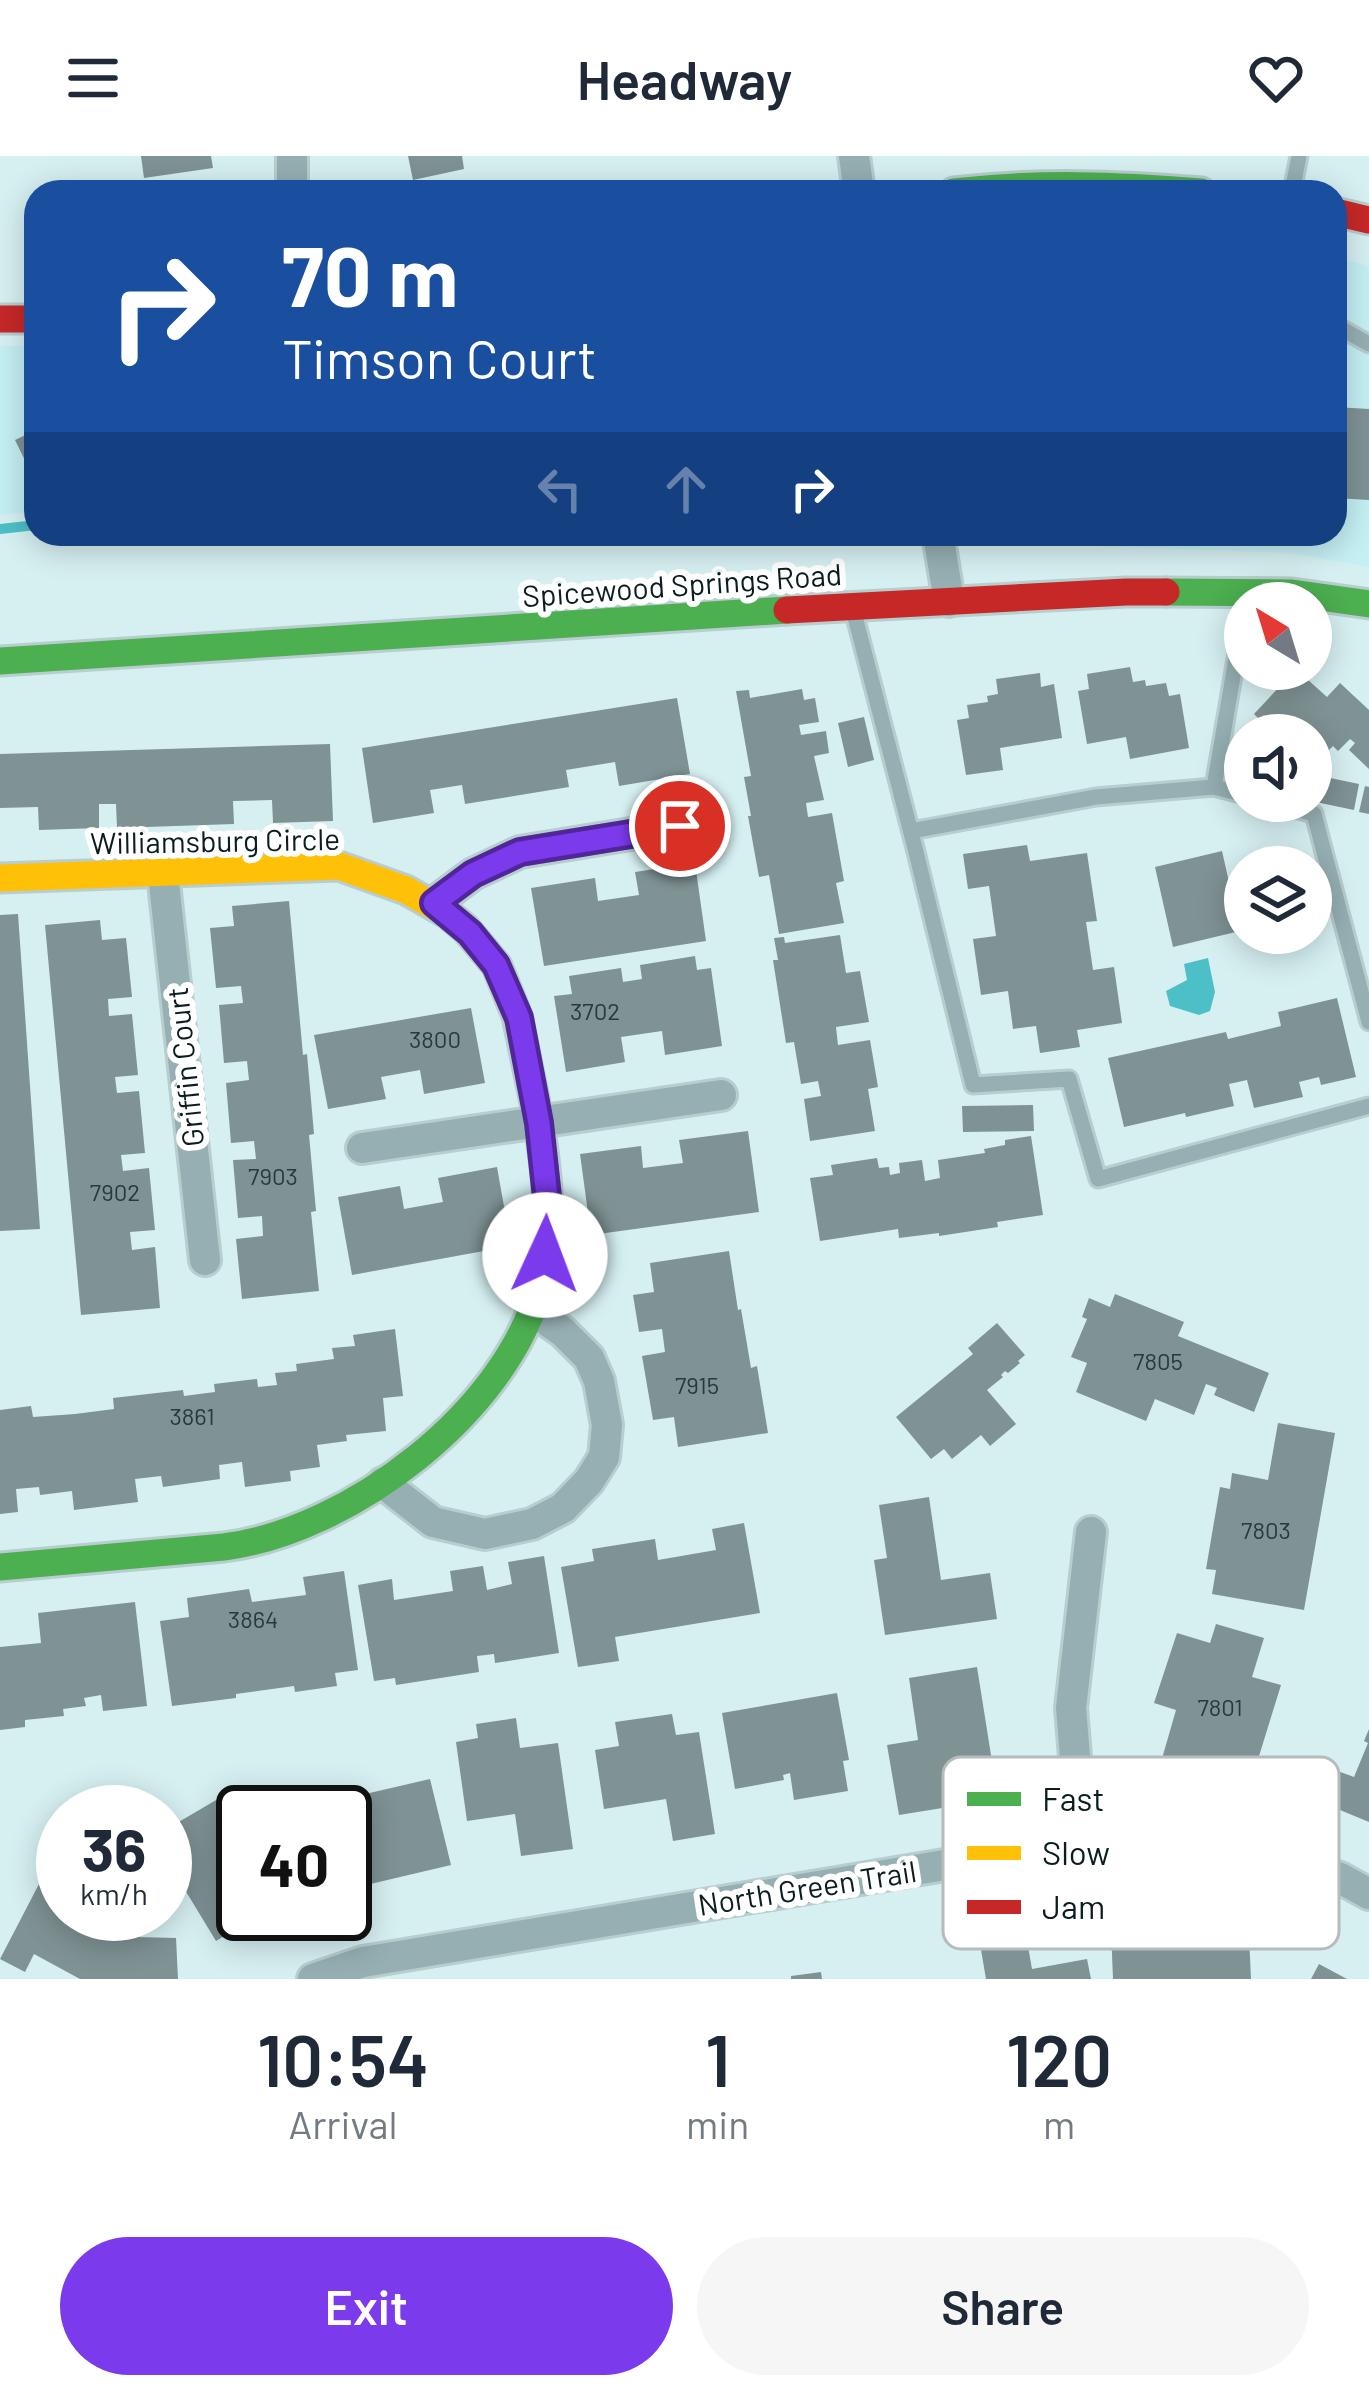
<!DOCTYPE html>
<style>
:root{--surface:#fff;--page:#f6f6f7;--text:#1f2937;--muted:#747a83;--accent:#7c3aed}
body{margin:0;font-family:Barlow,sans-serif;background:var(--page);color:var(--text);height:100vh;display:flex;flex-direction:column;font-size:45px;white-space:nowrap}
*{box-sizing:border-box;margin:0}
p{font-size:39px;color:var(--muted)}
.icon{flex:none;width:66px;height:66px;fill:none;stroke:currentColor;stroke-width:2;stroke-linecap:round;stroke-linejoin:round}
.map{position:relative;height:1823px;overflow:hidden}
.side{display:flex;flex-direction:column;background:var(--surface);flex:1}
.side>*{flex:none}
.hud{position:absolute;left:24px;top:24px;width:1323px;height:366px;border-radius:36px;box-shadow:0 6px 30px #0003;background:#1a4fa0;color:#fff;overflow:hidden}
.needle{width:78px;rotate:322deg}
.buttons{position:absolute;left:1224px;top:426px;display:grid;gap:24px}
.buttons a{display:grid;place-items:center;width:108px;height:108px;border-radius:50%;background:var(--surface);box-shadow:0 6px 30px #0003;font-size:60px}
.speed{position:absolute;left:36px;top:1629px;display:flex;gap:24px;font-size:60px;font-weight:700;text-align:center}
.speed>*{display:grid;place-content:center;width:156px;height:156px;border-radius:50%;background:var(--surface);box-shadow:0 6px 30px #0003;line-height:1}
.speed small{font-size:30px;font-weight:400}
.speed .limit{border:6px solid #111;border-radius:18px;background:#fff;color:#111}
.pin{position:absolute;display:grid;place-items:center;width:102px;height:102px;color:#fff;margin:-51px;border:6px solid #fff;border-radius:50%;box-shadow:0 3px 12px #0007}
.me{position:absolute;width:132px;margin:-66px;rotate:2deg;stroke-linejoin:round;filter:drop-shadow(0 0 9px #0008)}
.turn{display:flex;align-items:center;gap:42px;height:252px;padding:0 60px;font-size:54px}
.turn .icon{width:156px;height:156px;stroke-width:2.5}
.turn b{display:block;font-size:84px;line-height:102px}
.lanes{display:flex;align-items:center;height:114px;padding:0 60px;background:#0003;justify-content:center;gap:60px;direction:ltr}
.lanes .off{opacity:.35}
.eta{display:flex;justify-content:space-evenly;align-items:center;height:204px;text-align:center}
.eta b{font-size:72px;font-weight:600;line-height:84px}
.cta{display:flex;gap:24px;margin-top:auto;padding:24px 60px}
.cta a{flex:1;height:138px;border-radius:72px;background:var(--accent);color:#fff;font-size:48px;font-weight:600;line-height:138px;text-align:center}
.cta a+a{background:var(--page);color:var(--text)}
header{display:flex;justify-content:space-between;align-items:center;height:156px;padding:0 60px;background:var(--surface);font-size:54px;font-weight:600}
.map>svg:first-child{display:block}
.built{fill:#c4eff3}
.water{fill:#4dbfc7}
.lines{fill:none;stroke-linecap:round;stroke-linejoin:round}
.stream{stroke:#4dbfc7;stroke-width:10}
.building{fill:#7f9294}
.lane-casing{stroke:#b8cdce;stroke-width:21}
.street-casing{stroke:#b8cdce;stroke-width:36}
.fast-casing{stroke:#b8cdce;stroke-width:33}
.slow-casing{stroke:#b8cdce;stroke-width:33}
.jam-casing{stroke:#b8cdce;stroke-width:33}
.lane{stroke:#95afb2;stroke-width:15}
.street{stroke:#95afb2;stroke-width:30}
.fast{stroke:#4caf50;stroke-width:27}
.slow{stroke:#ffc107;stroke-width:27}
.jam{stroke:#c62828;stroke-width:27}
.route-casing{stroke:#51269a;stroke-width:30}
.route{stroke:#7c3aed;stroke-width:21}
.labels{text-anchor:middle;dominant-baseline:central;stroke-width:12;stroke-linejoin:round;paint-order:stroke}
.number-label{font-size:24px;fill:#283a3c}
.street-label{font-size:30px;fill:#0b1d1f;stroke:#fff}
.key{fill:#fff;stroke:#b6bbbc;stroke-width:3}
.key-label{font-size:33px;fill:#0b1d1f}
</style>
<header><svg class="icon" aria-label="menu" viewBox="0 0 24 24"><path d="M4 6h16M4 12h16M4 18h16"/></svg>Headway<svg class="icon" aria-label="heart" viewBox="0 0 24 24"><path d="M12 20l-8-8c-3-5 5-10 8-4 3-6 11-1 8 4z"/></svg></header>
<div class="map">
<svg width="1369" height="1823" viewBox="0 0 1369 1823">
<rect width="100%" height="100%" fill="#d6f0f2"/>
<path class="built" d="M1335,101L1369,110V411L1291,397L1012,387L1010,378H1335Z
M0,190H36V355L0,359Z"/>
<path class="water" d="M1208,802L1215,836L1210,855L1199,859L1170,850L1166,835L1187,824L1184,808Z"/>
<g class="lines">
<path class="stream" d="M0,373L36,369"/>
</g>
<path class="building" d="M141,0H211L213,12L144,22Z
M408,0H462L464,13L413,24Z
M1335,251L1369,253V344L1335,342Z
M36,274V327L15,284Z
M1130,511L1133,526L1145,524L1146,530L1166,527L1169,540L1180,538L1189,592L1130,603L1126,581L1087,588L1078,535L1089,533L1087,518Z
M1296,513L1327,541L1340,527L1369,554V613L1349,594L1355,587L1350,583L1338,595L1333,590L1316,607L1311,603V579H1300L1297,576L1294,579H1262L1254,571L1260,564L1254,558Z
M1040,517L1041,531L1054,528L1062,582L1000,592L1003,614L966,619L957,564L969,562L967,549L988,546L987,540L998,538L996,523Z
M802,533L804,544L815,542L819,566L799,569L801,579L826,575L829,597L814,600L824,644L806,647L808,661L832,657L844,725L836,727L844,767L779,778L769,719L759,721L748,660H751L744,621L751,620L736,535L749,534L750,542Z
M677,542L690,618L619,630L615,606L566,614L569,631L465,648L462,629L430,634L434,657L373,667L362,592Z
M864,561L874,604L848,611L838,567Z
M330,588L333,665L273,667L272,644L233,645L234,668L117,672L116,648H99V672L39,674L38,651L0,652V598Z
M1311,618L1359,628L1354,654L1311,645Z
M1365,630L1369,631V658L1359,656Z
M1027,689L1030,705L1087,697L1097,765L1086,766L1093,814L1114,811L1122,867L1077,874L1080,891L1040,897L1036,870L1013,873L1008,835L981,839L973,783L996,780L989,730L968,733L963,698Z
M1222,695L1240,775L1173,791L1155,711Z
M695,707L706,785L544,810L531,732L595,722L598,745L639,739L635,716Z
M289,745L303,899L307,898L314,978L309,979L316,1055L311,1056L319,1135L242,1143L236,1083L263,1080L262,1060L238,1062L233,1004L256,1003L254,985L231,987L226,927L249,924L247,905L224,907L219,849L243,847L241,830L216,832L210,772L234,770L232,750Z
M18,758L40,1073L0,1075V759Z
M100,764L102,784L126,782L132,841L108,843L109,860L132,858L138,919L115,921L117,937L139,935L145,997L121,999L123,1015L149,1012L155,1074L130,1076L132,1094L155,1091L160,1152L81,1159L45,769Z
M840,779L846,817L860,815L869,866L836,871L838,889L870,884L878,931L868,933L875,975L810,985L804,943L821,940L818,925L801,928L794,886L786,887L773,804H778L774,782L784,781L785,787Z
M695,800L697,814L711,812L722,890L665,899L662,875L621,881L625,906L566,916L554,840L572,838L569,820L621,812L623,826L642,823L640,809Z
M1337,842L1356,921L1321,929L1319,921L1299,926L1303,941L1254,952L1247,924L1229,928L1234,950L1186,961L1185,957L1124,971L1108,902L1226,876L1228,883L1281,870L1278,856Z
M471,852L485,927L424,938L420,914L381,921L386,943L328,953L314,879Z
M1033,949L1034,975L963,976L962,950Z
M748,975L759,1056L591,1079L580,998L641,990L643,1012L683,1007L679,984Z
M1031,980L1043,1059L997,1066L998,1071L939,1080V1077L899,1082L898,1073L820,1085L810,1022L833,1019L831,1009L877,1002L879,1012L889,1011L890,1019L900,1017L899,1007L922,1004L925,1025L940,1022L938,1004L985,997L984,993L1005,989V984Z
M497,1011L511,1090L352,1119L338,1041L400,1030L404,1053L443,1046L438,1022Z
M729,1095L738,1154L741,1153L751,1212L757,1210L768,1277L678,1291L674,1261L653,1264L642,1200L665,1196L662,1173L639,1176L633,1139L654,1136L650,1107Z
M1115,1138L1184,1166L1178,1180L1269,1217L1254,1256L1214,1239L1217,1232L1206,1228L1194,1259L1155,1243L1146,1265L1076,1236L1087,1207L1071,1201L1087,1163L1082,1161L1089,1142L1110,1151Z
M997,1167L1025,1199L1018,1205L1020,1207L1008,1217L1005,1215L1001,1219L1003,1221L987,1234L1016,1268L990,1290L981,1279L952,1303L944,1293L931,1303L896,1261L973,1198L968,1192Z
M395,1173L403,1240L383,1242L386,1275L346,1279L347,1285L317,1289L320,1311L290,1315L291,1325L245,1331L242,1306L219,1309L220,1323L163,1331L161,1320L135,1323L138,1346L74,1354L72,1335L40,1339L39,1331L16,1333L18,1356L0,1358V1254L31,1250L33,1261L75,1258L114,1253L113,1242L183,1234L184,1240L215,1236L214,1228L257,1223L258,1231L277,1229L275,1217L297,1215L296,1208L334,1203L332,1192L355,1190L353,1179Z
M1278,1267L1335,1277L1304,1454L1212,1438L1216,1414L1206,1413L1220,1331L1230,1333L1232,1317L1268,1324Z
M929,1341L941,1424L990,1417L997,1463L885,1479L874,1404L887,1402L879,1349Z
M744,1367L760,1457L615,1481L619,1505L578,1511L561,1411L594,1405L592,1393L655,1383L658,1404L716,1394L712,1373Z
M544,1400L559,1497L495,1507L494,1498L477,1500L479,1516L396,1529L395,1522L374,1525L358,1429L392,1423L394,1444L453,1435L450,1415L483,1410L487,1434L512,1428L508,1406Z
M344,1415L358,1514L335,1517L337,1530L295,1536L294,1530L236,1538V1542L172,1550L160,1465L189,1461L187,1442L249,1433L252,1446L306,1439L303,1421Z
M135,1446L147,1550L103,1555L101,1539L84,1542L86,1550L63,1553L64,1560L25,1564V1571L0,1574V1491L41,1487L38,1457Z
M1216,1468L1264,1482L1252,1521L1281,1529L1247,1639L1159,1613L1176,1554L1154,1547L1177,1477L1210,1487Z
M977,1511L998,1643L899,1659L887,1589L918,1584L909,1522Z
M837,1537L849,1604L843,1605L848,1635L794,1644L790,1617L783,1619L784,1624L735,1633L722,1557Z
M672,1558L676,1579L699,1576L715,1678L673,1685L666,1643L604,1653L595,1594L619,1590L615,1566Z
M516,1562L520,1592L558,1587L573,1693L521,1700L515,1658L467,1665L456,1586L478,1582L476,1568Z
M1369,1573V1666L1311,1642L1324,1610L1354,1621L1368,1587L1364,1585Z
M430,1623L451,1709L345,1734V1656H324L322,1648Z
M223,1640L234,1657L251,1647L256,1656H243V1721L235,1726L243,1739V1758H254L256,1761L216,1785L165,1701V1674Z
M39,1728L63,1741V1758H94L136,1781L176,1782L178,1823H80L34,1798L25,1816L0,1803Z
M1193,1764V1772H1210V1781L1249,1780L1251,1823H1113L1111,1774H1132V1766Z
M1026,1779L1032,1813L1087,1803L1091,1823H986L980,1788Z
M1319,1808L1347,1823H1311Z
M821,1816L822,1823H791V1820Z"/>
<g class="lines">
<g class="lane-casing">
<path id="lane" d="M1292,36L1299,0
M1335,169L1369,188
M853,453L915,692L973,929L1069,923L1098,1023L1369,950
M1214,631L1245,450
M1266,645L1314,658L1369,866
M911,675L1096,641L1214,631L1245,639"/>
</g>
<g class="street-casing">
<path id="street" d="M292,0V36
M854,0L859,36
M938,378L949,445
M163,718L205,1104
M434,747L473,718L520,696L680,670
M362,992L721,939
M383,1327L433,1366L485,1378L532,1368L563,1352L589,1325L604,1301L607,1269L599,1225L589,1202L563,1176L532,1154
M1082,1686L1071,1552L1091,1376
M313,1823L363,1806L1082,1686L1213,1688L1267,1697L1340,1722L1369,1738"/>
</g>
<g class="fast-casing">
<path id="fast" d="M954,36C1037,26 1118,29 1201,36
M1166,436L1292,437L1369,448
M0,505L787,454
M0,1411L224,1391C350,1375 508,1255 540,1129C554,1073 547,1013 537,957"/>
</g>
<g class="slow-casing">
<path id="slow" d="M0,722L339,710L406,734L448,758L466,773L497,810L517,860L537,957"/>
</g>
<g class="jam-casing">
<path id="jam" d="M1335,56L1369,64
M0,163H36
M787,454L1126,436H1166"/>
</g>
<use href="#lane" class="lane"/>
<use href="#street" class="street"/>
<use href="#fast" class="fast"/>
<use href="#slow" class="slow"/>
<use href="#jam" class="jam"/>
</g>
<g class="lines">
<g class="route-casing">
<path id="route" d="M545,1099L547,1041L539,967L519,862L496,809L470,777L434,747L473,718L520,696L680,670"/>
</g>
<use href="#route" class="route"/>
</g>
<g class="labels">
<g class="number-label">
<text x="595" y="854">3702</text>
<text x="435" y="882">3800</text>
<text x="273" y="1019">7903</text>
<text x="115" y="1035">7902</text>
<text x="1158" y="1204">7805</text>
<text x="697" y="1228">7915</text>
<text x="192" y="1259">3861</text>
<text x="1266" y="1373">7803</text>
<text x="253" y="1462">3864</text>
<text x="1220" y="1550">7801</text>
</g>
<g class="street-label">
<text transform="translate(682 428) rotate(-4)">Spicewood Springs Road</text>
<text transform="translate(215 684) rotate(-1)">Williamsburg Circle</text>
<text transform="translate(184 911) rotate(-96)">Griffin Court</text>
<text transform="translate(807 1731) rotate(-9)">North Green Trail</text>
</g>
</g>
<rect x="943" y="1601" width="396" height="192" rx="18" class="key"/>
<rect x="967" y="1636" width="54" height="14" fill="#4caf50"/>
<rect x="967" y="1690" width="54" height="14" fill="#ffc107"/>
<rect x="967" y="1744" width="54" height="14" fill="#c62828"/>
<g class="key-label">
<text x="1042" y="1655">Fast</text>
<text x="1042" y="1709">Slow</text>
<text x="1042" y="1763">Jam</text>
</g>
</svg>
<div class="buttons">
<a><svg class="needle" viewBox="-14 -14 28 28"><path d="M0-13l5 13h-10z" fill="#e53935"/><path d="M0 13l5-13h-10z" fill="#747a83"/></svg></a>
<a><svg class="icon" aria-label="sound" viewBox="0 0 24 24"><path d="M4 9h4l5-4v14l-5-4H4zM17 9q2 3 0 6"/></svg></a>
<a><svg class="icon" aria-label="layers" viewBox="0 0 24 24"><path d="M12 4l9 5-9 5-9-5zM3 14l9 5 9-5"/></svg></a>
</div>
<div class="speed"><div>36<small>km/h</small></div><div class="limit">40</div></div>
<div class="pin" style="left:680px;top:670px;background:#d93025"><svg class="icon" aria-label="arrive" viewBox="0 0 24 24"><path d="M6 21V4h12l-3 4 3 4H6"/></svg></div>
<svg class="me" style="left:545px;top:1099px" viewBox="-20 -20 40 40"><circle r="19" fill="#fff"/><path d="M0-13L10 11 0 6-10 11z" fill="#7c3aed"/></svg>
<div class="hud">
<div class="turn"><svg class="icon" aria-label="right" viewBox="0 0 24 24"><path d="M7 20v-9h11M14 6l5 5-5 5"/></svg><div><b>70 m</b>Timson Court</div></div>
<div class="lanes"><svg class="icon off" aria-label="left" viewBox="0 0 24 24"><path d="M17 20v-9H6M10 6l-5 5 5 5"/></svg><svg class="icon off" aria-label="ahead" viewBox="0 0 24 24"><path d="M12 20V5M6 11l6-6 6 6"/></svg><svg class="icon" aria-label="right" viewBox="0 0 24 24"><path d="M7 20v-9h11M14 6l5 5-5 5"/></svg></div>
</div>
</div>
<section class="side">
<div class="eta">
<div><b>10:54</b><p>Arrival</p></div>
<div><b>1</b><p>min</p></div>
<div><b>120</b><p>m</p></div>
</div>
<div class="cta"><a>Exit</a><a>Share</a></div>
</section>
